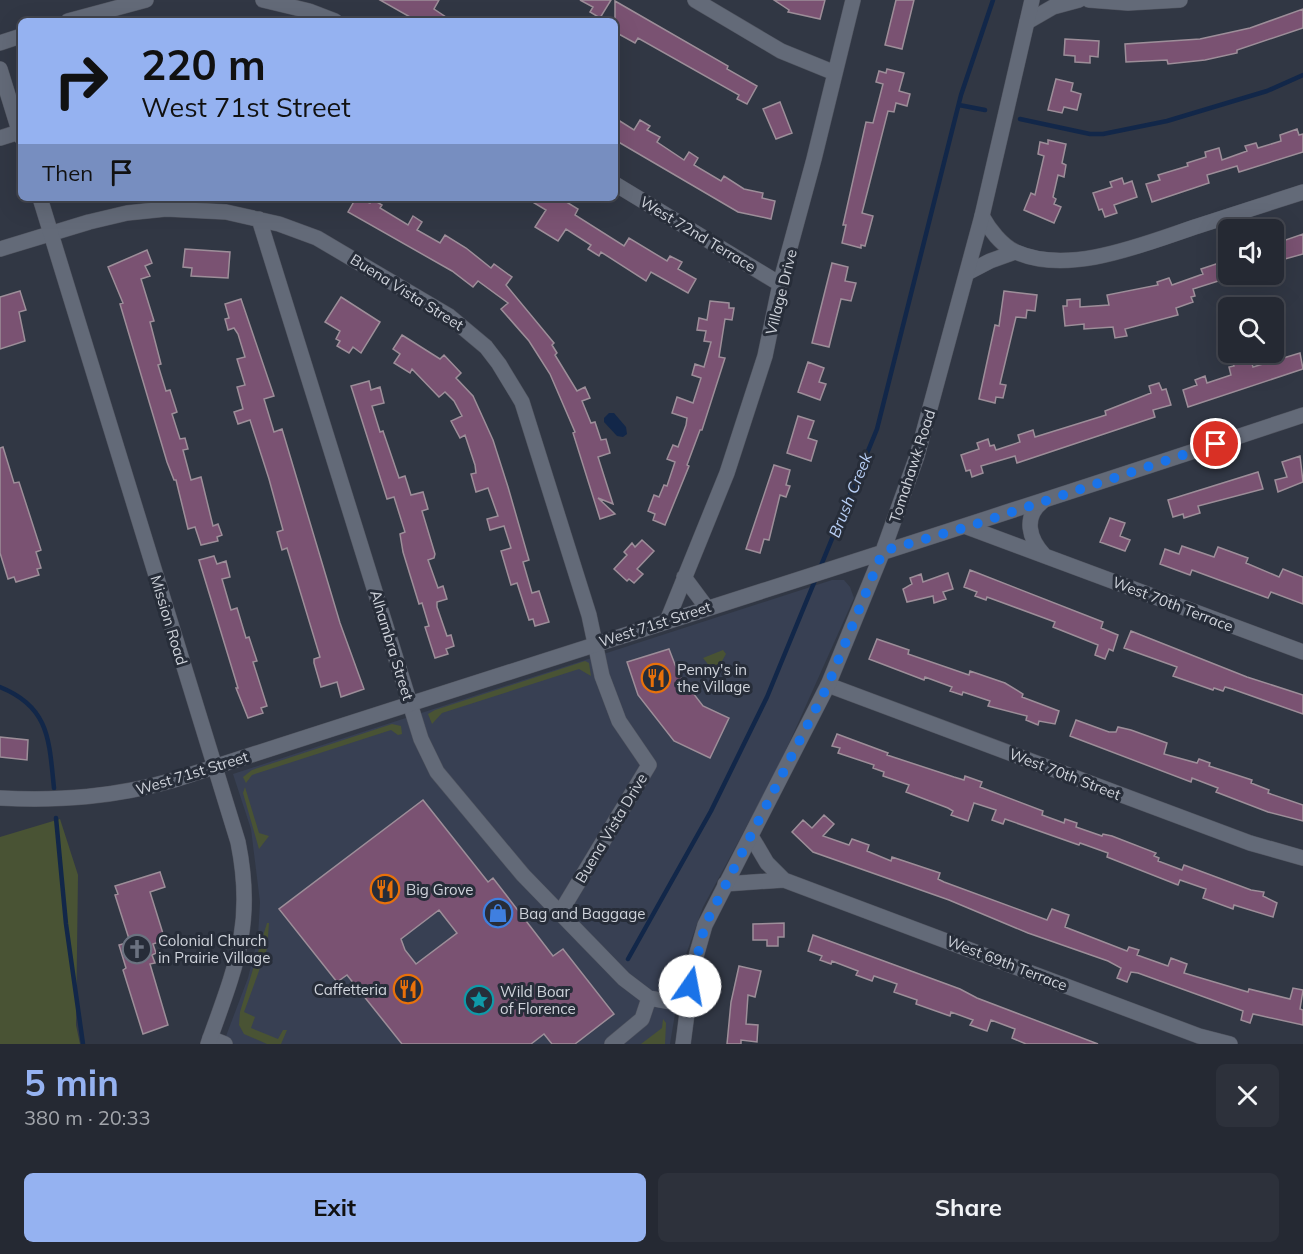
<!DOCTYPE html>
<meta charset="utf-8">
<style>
:root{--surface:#252933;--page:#2d313b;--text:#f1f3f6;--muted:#a3a6ac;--line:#42454e;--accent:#95b2f1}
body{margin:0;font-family:Mulish,sans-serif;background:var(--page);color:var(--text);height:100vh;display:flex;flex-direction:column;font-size:22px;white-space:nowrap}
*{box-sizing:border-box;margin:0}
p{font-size:20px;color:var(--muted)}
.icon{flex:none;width:33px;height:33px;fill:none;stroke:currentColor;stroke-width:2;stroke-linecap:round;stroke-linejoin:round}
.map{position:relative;height:1044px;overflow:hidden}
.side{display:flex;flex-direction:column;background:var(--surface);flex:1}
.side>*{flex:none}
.top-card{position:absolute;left:18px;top:18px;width:600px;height:183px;border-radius:9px;box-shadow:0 6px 24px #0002,0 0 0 2px var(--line);background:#95b2f1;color:#111;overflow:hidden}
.fabs{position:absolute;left:1218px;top:219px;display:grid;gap:12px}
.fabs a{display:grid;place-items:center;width:66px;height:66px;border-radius:9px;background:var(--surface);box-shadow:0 6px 24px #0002,0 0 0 2px var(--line);font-size:30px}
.pin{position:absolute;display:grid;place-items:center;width:51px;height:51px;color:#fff;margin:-26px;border:3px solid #fff;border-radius:50%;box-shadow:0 2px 6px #0007}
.me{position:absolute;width:66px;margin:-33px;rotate:12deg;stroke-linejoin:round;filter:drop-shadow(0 0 4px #0008)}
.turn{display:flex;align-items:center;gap:21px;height:126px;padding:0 24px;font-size:27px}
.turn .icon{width:78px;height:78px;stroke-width:2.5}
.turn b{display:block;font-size:42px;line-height:51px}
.then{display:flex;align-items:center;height:57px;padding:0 24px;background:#0003;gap:12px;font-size:22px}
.round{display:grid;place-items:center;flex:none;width:63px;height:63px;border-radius:9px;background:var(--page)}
.overview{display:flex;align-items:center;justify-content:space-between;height:102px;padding:0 24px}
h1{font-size:36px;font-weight:700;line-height:45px;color:var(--accent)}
.primary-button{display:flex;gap:12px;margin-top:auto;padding:12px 24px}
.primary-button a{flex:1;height:69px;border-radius:9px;background:var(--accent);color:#111;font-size:24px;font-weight:700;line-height:69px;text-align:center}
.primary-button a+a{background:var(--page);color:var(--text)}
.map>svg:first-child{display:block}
.built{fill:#384053}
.green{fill:#495334}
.water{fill:#122749}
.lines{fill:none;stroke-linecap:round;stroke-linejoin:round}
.stream{stroke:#122749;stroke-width:4.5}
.building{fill:#7a5272;stroke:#9d8e99;stroke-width:1.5;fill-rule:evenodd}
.minor-casing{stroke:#50545f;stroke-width:16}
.tertiary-casing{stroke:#50545f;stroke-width:16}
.secondary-casing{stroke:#50545f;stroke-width:16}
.minor{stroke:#636a78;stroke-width:15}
.tertiary{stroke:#636a78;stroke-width:15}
.secondary{stroke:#636a78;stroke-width:15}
.route{stroke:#1a73e8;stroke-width:10;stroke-dasharray:0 18}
.labels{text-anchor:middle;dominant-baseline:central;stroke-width:6;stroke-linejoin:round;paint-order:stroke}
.street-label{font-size:15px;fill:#cfd3db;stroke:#272d39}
.poi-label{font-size:15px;fill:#cfd3db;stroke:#272d39;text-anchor:start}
.water-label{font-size:16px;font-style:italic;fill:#b8cff6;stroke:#272d39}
</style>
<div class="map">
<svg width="1303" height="1044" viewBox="0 0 1303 1044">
<rect width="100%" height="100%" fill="#313744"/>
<path class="built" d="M832,580H844L850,587L854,598L778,768L703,907L684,960L670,1044H223L248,978L258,937L260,902L251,829L233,774Z"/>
<path class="green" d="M723,650L726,654L715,673L703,658Z
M585,661L589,663L591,676L579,669L442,713L432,724L428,714L435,710Z
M392,724L401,726L402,734L398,735L391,730L252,775L246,783L243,777L252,770Z
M245,787L259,833L269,836L259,849L243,793Z
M60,819L78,875L76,1025L80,1044H0V837Z
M267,923H269L267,949L244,1012L255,1017L251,1028L278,1039L283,1030H287L281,1044H267L244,1034L239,1025L240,1012Z
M663,1019L666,1023L665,1044H641L662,1028Z"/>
<path class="water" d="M609,413H614L626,427L627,434L623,437L617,436L604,422V418Z"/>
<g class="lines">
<path class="stream" d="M959,105L985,110
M1020,119L1090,134H1103L1167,121L1267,91L1303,75
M820,568L877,429L961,95L993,0
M0,687C50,707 49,741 54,788
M56,818L66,924L83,1044
M628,959L711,811L767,697L816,578"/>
</g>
<path class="building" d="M380,0H439L434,9L452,21H417Z
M580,0H611L600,18L590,12L593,7Z
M774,0H825L820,19L788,12L789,10Z
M896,0H914L902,49L885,45Z
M615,1L728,66L727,69L757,86L747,104L737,99L739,95L638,38L635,43L615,32Z
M1303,9V28L1237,50V53L1205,60L1168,64L1167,60L1126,62L1125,44L1200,39L1250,28Z
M1065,39L1099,41L1098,57L1090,56V63L1075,62V56L1064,55Z
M887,69L904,73L899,91L910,94L907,106L896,103L894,112L888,111L862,213L873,216L865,246L861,245V248L842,243L846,225H843L866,122L873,123L883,84L876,82L879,71L886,73Z
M1056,79L1073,83L1071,91L1081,94L1077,110L1064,107L1062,113L1048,110Z
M780,102L792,133L776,139L763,109Z
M615,118L634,130L640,120L650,126L647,130L660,137L657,142L684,160L689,152L698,158L694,165L721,181L724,176L744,189L763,193L762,198L775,201L771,219L738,212L615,140Z
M1297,129L1299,135L1303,134V152L1239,172L1237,166L1207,175L1209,183L1152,202L1146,184L1160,180L1158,175L1188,166L1187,163L1206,157L1205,152L1219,148L1222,160L1247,151L1245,146L1256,143L1258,148L1281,141L1280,135Z
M1048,140L1066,144L1062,163L1066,165L1064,177L1058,175L1053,197L1056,199L1054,204L1061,207L1054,223L1024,210L1031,193L1035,195L1044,156L1038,154L1040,142L1048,144Z
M1122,178L1124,184L1132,181L1137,197L1114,205L1117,213L1105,217L1102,209L1099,210L1093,193L1112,187L1110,182Z
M356,198L370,203L372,199L382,205L380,208L408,225L413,216L422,222L417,230L440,243L445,235L466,248L491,268L494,264L512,277L506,285L554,343L552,345L557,353L555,355L577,391L585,387L590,398L582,401L591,423L595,422L601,440L606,439L610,453L598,457L613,504L598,498L615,514L600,519L573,433L575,432L550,374L529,341L501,309L508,303L478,281L473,287L452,271L348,212Z
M526,198H560L578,209L575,215L624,246L629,238L667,261L670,256L682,262L678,269L696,279L688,293L651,272L646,281L601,252L599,256L588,249L591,245L566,229L558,241L535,227L546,210Z
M1303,234V254L1274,262V244Z
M185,249L230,252L228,278L191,276L192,268L183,267Z
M147,250L152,263L145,266L150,276L141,279L154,321L150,322L161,364L158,365L166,391L170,390L177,412L172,414L180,439L185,438L188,449L183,450L191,480L201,477L213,526L218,524L222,535L217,537L218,541L201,545L195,527L188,529L176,480H174L167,462L120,304L123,303L108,267Z
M1228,260V278L1193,289L1195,296L1191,297L1193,302L1176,308L1178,315L1125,329L1127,336L1115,338L1113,327L1084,329V324L1065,326L1063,306H1067V300L1080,299V307L1109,305L1107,295L1158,285L1157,282L1169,278L1172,285L1203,274L1201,269Z
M832,263L848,267L845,281L856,283L851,301L841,299L829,347L812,343Z
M20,291L26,310L19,312L25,341L0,349V297Z
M1004,291L1037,295L1035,311L1027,310L1026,318L1016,317L1000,384L1006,385L1003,398L996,397L995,403L979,399L995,325L999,326Z
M341,297L380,322L361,353L353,347L349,353L337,346L340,341L336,339L340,331L325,322Z
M241,299L274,396L264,399L274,432L282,429L340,623L364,689L341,697L337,682L321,687L314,663V659L320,657L287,548L282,550L277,532L283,530L269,479L250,420L238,424L234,412L243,409L237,387L245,385L237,359L245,357L238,334L234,328L228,330L225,319L229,318L225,304Z
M710,301L729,303V308H734L732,320L725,319L719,357L725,358L702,430H700L687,465L689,466L665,525L653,520L655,514L648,511L654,495L659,497L664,485L667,486L675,462L667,459L673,445L678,447L686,425L687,418L672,413L677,397L693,403L701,378L692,375L695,364L704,367L711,342L704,341L706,331L697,330L699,318L707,320Z
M402,335L440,359L444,355L461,373L456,378L473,396L493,440L508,487L529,560L523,562L532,593L539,591L549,622L535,626L533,619L529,620L517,583L511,585L501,551L511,548L504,526L490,530L487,519L498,516L488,488L476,492L471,474L476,473L475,465L465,435L460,438L451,421L462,416L454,401L445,392L439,397L412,369L410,373L394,363L400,354L393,349Z
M1300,353L1303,369L1188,407L1183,390L1197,385L1195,380L1205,376L1207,383L1231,375L1229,367L1234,366L1233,363L1250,357L1253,367Z
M808,362L824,368L819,382L826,384L820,400L798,392Z
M369,381L371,390L380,387L384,403L372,406L380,432L383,431L399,478L405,476L411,495L423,492L428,509L422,511L435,554L434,558L428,560L438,588L443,586L447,599L437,602V607L447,636L451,635L454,646L446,649L448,654L435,658L425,627L429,626L422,603L419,604L403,552L400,534L405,532L394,497L387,499L351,386Z
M1159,383L1162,390L1166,389L1171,405L1153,410L1155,417L1017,463L1015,456L981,466L983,473L972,477L970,470L966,471L961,455L979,449L977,443L988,439L990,446L994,445L996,450L1020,442L1018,435L1033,430L1035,437L1106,415L1105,411L1151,393L1149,386Z
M798,416L814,421L808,438L817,441L811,461L787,453Z
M3,447L14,483L19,482L41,550L36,552L41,568L37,569L39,575L16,582L14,577L8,579L0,553V448Z
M1300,456L1303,482L1278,492L1275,480L1287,477L1282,462Z
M774,465L790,470L786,485L790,486L786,497L780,495L769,540L764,539L760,553L746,549Z
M1258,472L1263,489L1198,506L1200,513L1184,518L1183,514L1173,517L1168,500Z
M1110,518L1125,523L1120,536L1130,540L1125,551L1100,542Z
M642,540L654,551L637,569L643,574L634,583L629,579L627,581L614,569L627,555L624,552L632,543L635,547Z
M1182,546L1214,557L1218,547L1248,558L1246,563L1279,577L1283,569L1303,577V604L1271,592L1268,598L1192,570L1190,575L1160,564L1165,549L1179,554Z
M214,556L217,564L226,561L230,577L222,579L231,610L237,608L246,638L249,637L257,661L253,662L267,706L261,708L263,713L248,718L236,688H238L199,560Z
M970,570L1103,622L1101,628L1118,635L1113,651L1109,649L1105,659L1095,655L1098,645L1053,627L1055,622L987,597L986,600L975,596L977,592L964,587Z
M948,573L953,589L943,592L946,599L934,603L933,596L907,602L903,589L912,584L910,578L921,574L923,582Z
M1131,631L1247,677L1303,695V714L1232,689L1225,687L1223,691L1214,688L1213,690L1173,676L1177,667L1124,648Z
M877,639L909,650L908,654L969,675L970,671L1005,683L1023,694L1022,697L1059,711L1055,724L1039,721L1038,725L1026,720L1027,716L988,706L990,701L963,692L962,695L950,691L952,687L925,677L924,680L869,659Z
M669,649L679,675L703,706L729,718L710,758L674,741L638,695L627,662Z
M1076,720L1109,732H1116L1118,727L1131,730L1167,743L1164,754L1197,763L1199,759L1210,763L1209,766L1252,780L1251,783L1269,790L1268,793L1303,805V821L1268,812L1216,792L1218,788L1192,778L1191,782L1070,736Z
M837,734L888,753L887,755L954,777L964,780L965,776L982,782L980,787L1043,811L1042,815L1064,823L1065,819L1077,823L1076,827L1102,836L1103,834L1112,836L1156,853L1154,856L1159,858L1158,861L1182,870L1184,865L1251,890L1264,892L1263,896L1277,903L1273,917L1234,905L1233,909L1203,898L1206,889L1180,880L1178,885L1107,857L1108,853L1080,843L1079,845L1005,819L1003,824L992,820L996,810L974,803L968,821L951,815L953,811L948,808L906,792L909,785L883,776L884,772L873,768L874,765L838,753L840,748L832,746Z
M0,737L28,740L27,760L0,757Z
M423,800L488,882L493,878L553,956L563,949L614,1014L575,1044H552L544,1034L531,1044H402L347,975L337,982L279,909ZM439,910L457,933L416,964L405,950L401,939Z
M824,815L834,824L823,836L849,845L852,839L869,845L867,851L891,861L892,857L940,873L938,879L944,882L1047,920L1052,909L1069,915L1065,927L1127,951L1129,947L1139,950L1137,955L1168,966L1171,958L1187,964L1184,973L1248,992L1249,989L1290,999L1293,988L1303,990L1300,1009L1303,1010V1025L1253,1014L1250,1023L1241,1020L1243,1011L1138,973L1131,972L1127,982L1117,978L1121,968L1108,961L1028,933L949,900L813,852L792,832L803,820L812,828Z
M160,872L165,887L150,892L165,940L153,944L156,953L152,955L155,963L150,964L168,1025L143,1034L123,970L126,968L119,945L130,942L115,895L118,894L115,886Z
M784,923V937H778V946H767V940H753V924Z
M813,935L960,989L977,998L1098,1044H1026L1012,1038L1015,1029L991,1020L987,1031L970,1025L973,1020L951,1012L950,1016L916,1004L917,1000L894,992L897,984L874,976L872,981L856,975L858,971L832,961L831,964L820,960L822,956L808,951Z
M739,966L761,971L755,997L748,995L746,1024L758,1025L757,1042L741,1040V1044H727L731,1002Z"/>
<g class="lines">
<g class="minor-casing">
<path id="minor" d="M263,0L309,11L335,21
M695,0L781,51L835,73
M1089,0L1128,3L1180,0
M68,21L146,0
M1027,22L1053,7L1079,0
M0,43L21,36
M0,138L19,132
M615,184L780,284
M982,216C989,229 1002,246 1016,252C1070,276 1146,243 1198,226C1233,215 1268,203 1303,192
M259,219L421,739L437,772L523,875L624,979L649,998
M0,249L89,222L127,213L166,209L226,212L279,224L317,238L449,316L486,347L499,364L522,402L589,615L602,676L619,721L649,765L560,913
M967,273L990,261L1015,252
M1042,502C1023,517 1029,539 1044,555
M967,527L1303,652
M684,577L707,608
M667,621L727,473L765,356L780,284L814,159L853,0
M828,685L1250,843L1303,858
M751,836L767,863L784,880
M725,884L784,880L1199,1036L1230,1044
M210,1038L225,1044
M612,1044L642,1019L649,998L687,1005"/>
</g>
<g class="tertiary-casing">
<path id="tertiary" d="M0,798C60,801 115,797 174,780C550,658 928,540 1303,415
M683,1044L693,967L705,925L828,685L883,551L917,456L982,216L1032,0"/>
</g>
<g class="secondary-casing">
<path id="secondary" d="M0,69L21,137
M40,198L238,842C255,925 235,968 208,1044"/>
</g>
<use href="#minor" class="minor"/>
<use href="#tertiary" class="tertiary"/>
<use href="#secondary" class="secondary"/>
</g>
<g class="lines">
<path class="route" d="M690,986L705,925L828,685L883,551L967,527L1216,444"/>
</g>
<defs>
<g id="restaurant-ring" transform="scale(1.5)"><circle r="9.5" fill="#272d39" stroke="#e8710a" stroke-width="1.5"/><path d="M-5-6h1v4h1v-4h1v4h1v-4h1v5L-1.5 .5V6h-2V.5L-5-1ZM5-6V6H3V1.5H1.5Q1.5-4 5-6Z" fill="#e8710a"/></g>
<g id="shop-ring" transform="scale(1.5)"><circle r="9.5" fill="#272d39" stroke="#3f7fe0" stroke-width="1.5"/><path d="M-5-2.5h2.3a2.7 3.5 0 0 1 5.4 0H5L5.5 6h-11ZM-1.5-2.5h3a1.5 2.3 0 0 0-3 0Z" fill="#3f7fe0"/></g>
<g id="church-ring" transform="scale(1.5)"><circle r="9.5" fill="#272d39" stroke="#6b7280" stroke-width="1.5"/><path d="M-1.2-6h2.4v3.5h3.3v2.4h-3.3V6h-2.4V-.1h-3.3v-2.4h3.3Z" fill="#6b7280"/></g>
<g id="sight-ring" transform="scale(1.5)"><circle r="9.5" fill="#272d39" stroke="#0f9aa8" stroke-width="1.5"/><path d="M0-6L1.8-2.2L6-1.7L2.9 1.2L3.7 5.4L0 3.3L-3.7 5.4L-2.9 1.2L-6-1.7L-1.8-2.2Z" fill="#0f9aa8"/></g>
</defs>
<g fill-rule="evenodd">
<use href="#restaurant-ring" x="656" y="678"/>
<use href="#restaurant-ring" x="385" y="889"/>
<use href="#shop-ring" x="498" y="913"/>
<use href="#church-ring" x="137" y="949"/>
<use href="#restaurant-ring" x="408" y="989"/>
<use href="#sight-ring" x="479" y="1000"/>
</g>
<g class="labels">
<g class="street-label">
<text transform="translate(698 234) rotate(31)">West 72nd Terrace</text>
<text transform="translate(407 292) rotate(32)">Buena Vista Street</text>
<text transform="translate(781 292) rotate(-76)">Village Drive</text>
<text transform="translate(912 466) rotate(-72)">Tomahawk Road</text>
<text transform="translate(1173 604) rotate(21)">West 70th Terrace</text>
<text transform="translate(169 620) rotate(73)">Mission Road</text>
<text transform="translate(655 624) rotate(-18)">West 71st Street</text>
<text transform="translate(392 645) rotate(73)">Alhambra Street</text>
<text transform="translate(192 773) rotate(-17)">West 71st Street</text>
<text transform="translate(1065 774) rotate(21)">West 70th Street</text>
<text transform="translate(611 828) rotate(-59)">Buena Vista Drive</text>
<text transform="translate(1007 963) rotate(21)">West 69th Terrace</text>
</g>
<g class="poi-label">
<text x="677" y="669">Penny's in<tspan x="677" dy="17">the Village</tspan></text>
<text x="406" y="889">Big Grove</text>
<text x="519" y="913">Bag and Baggage</text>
<text x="158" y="940">Colonial Church<tspan x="158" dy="17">in Prairie Village</tspan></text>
<text x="387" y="989" text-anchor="end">Caffetteria</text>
<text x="500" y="991">Wild Boar<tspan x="500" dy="17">of Florence</tspan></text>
</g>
<g class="water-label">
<text transform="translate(850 495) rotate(-68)">Brush Creek</text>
</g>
</g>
</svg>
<div class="fabs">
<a><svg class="icon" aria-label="sound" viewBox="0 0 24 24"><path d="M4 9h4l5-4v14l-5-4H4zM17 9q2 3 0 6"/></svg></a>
<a><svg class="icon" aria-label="search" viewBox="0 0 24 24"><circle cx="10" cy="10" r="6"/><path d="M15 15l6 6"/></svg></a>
</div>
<div class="pin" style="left:1216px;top:444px;background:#d93025"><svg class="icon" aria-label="arrive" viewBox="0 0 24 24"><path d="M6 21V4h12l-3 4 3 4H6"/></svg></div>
<svg class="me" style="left:690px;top:986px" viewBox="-20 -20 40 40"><circle r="19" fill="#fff"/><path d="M0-13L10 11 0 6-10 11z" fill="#1a73e8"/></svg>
<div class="top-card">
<div class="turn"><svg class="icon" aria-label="right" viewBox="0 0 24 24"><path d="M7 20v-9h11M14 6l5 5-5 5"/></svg><div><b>220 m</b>West 71st Street</div></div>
<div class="then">Then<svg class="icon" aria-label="arrive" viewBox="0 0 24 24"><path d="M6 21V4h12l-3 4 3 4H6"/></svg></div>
</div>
</div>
<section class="side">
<div class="overview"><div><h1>5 min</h1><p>380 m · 20:33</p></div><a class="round"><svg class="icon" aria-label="close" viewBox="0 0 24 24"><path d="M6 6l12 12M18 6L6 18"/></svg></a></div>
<div class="primary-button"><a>Exit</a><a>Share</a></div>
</section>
